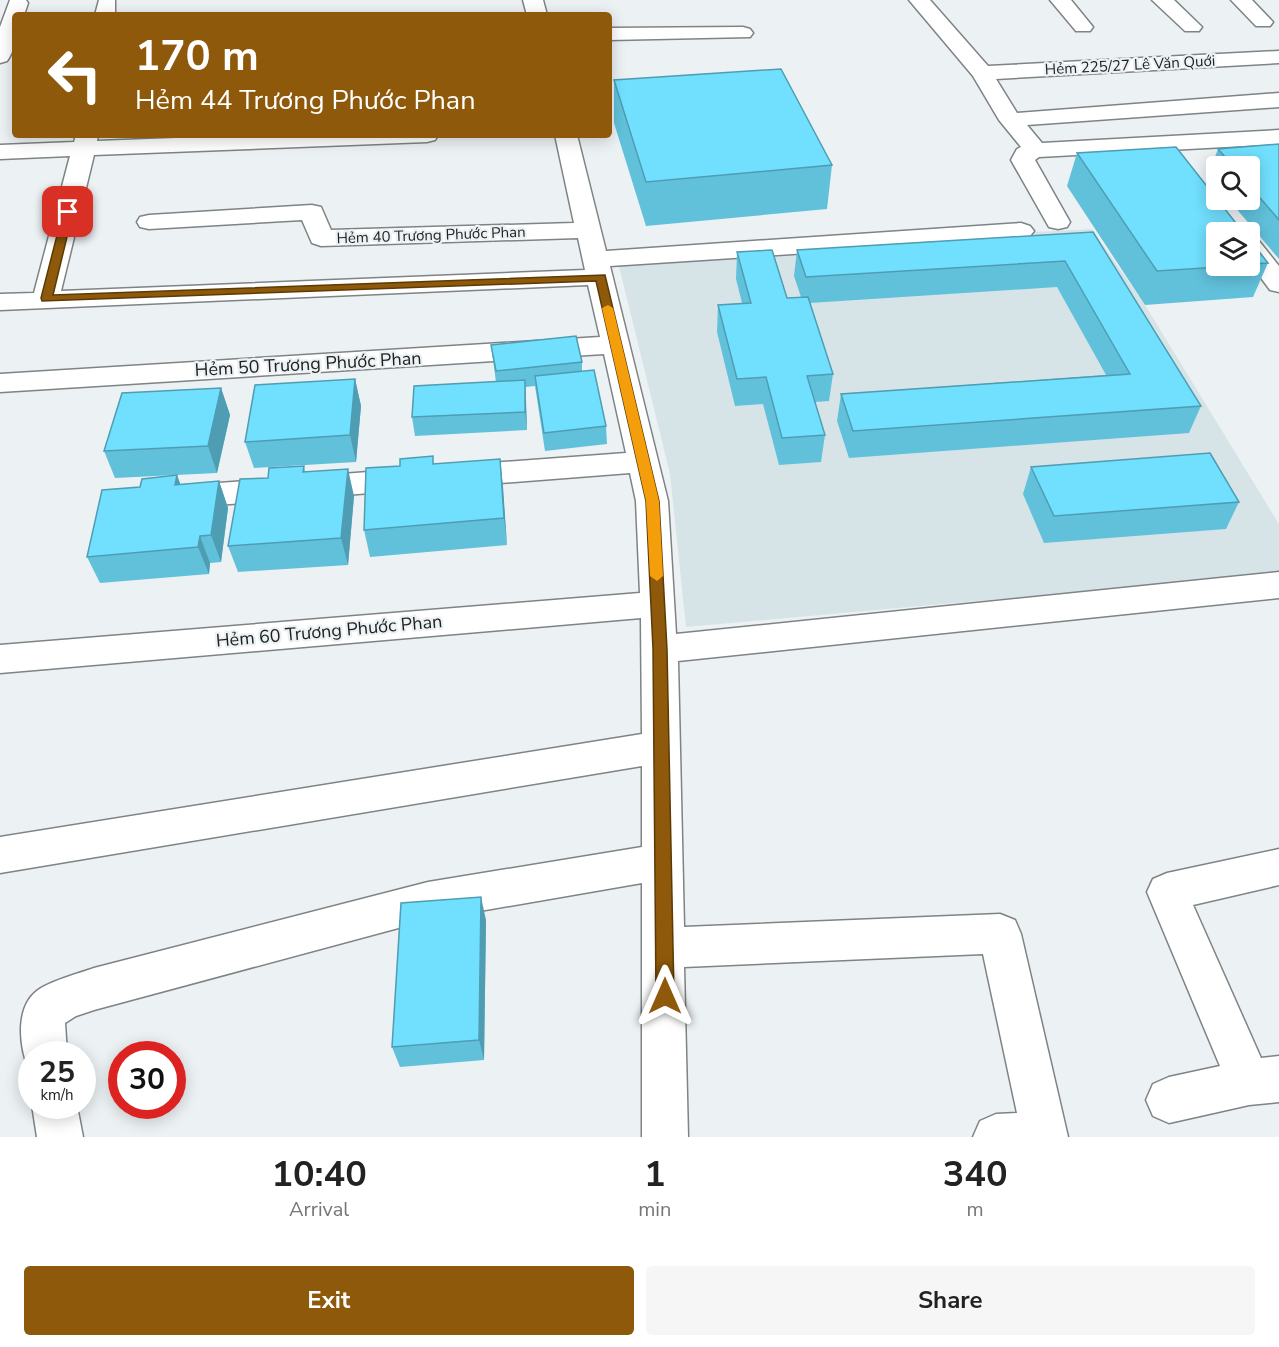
<!DOCTYPE html>
<meta charset="utf-8">
<style>
:root{--surface:#fff;--page:#f6f6f6;--text:#222;--muted:#767676;--accent:#8e590a}
body{margin:0;font-family:"Nunito Sans",sans-serif;background:var(--page);color:var(--text);height:100vh;display:flex;flex-direction:column;font-size:22px;white-space:nowrap}
*{box-sizing:border-box;margin:0}
p{font-size:20px;color:var(--muted)}
.icon{flex:none;width:33px;height:33px;fill:none;stroke:currentColor;stroke-width:2;stroke-linecap:round;stroke-linejoin:round}
.map{position:relative;height:1137px;overflow:hidden}
.sheet{display:flex;flex-direction:column;background:var(--surface);flex:1}
.sheet>*{flex:none}
.banner{position:absolute;left:12px;top:12px;width:600px;height:126px;border-radius:6px;box-shadow:0 3px 15px #0003;background:#8e590a;color:#fff;overflow:hidden}
.tools{position:absolute;left:1206px;top:156px;display:grid;gap:12px}
.tools a{display:grid;place-items:center;width:54px;height:54px;border-radius:6px;background:var(--surface);box-shadow:0 3px 15px #0003;font-size:30px}
.speed{position:absolute;left:18px;top:1041px;display:flex;gap:12px;font-size:30px;font-weight:700;text-align:center}
.speed>*{display:grid;place-content:center;width:78px;height:78px;border-radius:50%;background:var(--surface);box-shadow:0 3px 15px #0003;line-height:1}
.speed small{font-size:15px;font-weight:400}
.speed .limit{border:9px solid #d22;background:#fff;color:#111}
.pin{position:absolute;display:grid;place-items:center;width:51px;height:51px;color:#fff;margin:-26px;border-radius:12px;box-shadow:0 3px 9px #0006}
.me{position:absolute;width:66px;margin:-33px;rotate:0deg;stroke-linejoin:round;filter:drop-shadow(0 0 4px #0008)}
.turn{display:flex;align-items:center;gap:21px;height:126px;padding:0 24px;font-size:27px}
.turn .icon{width:78px;height:78px;stroke-width:2.5}
.turn b{display:block;font-size:42px;line-height:51px}
.eta{display:flex;justify-content:space-evenly;align-items:center;height:102px;text-align:center}
.eta b{font-size:36px;font-weight:700;line-height:42px}
.button{display:flex;gap:12px;margin-top:auto;padding:12px 24px}
.button a{flex:1;height:69px;border-radius:6px;background:var(--accent);color:#fff;font-size:24px;font-weight:700;line-height:69px;text-align:center}
.button a+a{background:var(--page);color:var(--text)}
.map>svg:first-child{display:block}
.built{fill:#d6e4e8}
.lines{fill:none;stroke-linecap:round;stroke-linejoin:round}
.minor-casing{stroke:#7e8385;stroke-width:3}
.minor{fill:#fff;fill-rule:evenodd}
.wall{fill:#61c1db}
.shaded-wall{fill:#4f9db2}
.building{fill:#71e0ff;stroke:#4f9db2;stroke-width:1.5}
.route{fill:#8e590a;stroke:#5c3a06;stroke-width:1.5}
.slow{fill:#f59e0b}
.labels{text-anchor:middle;dominant-baseline:central;stroke-width:4.5;stroke-linejoin:round;paint-order:stroke}
.far-street-label{font-size:15px;fill:#1e2021;stroke:#ecf1f3}
.street-label{font-size:18px;fill:#1e2021;stroke:#ecf1f3}
</style>
<div class="map">
<svg width="1279" height="1137" viewBox="0 0 1279 1137">
<rect width="100%" height="100%" fill="#ecf1f3"/>
<path class="built" d="M1092,229L1145,305L1279,524V574L686,627L670,474L616,254Z"/>
<g class="lines">
<g class="minor-casing">
<path id="minor" d="M10,0H26L28,3L24,15H15C15,31 17,48 7,61L0,63V27Z
M99,0H115V15H95Z
M523,0H543L547,15H527Z
M909,0H930L988,66L1279,51V63L996,79L1017,113L1279,93V107L1027,125L1042,143L1279,130V144L1039,157L1035,160L1070,222L1067,227L1058,229L1049,227L1011,160L1017,149L1021,147L999,120L973,76Z
M1050,0H1071L1093,27L1090,31H1076Z
M1152,0H1174L1202,27L1199,31H1185Z
M1231,0H1252L1273,22L1270,26H1256Z
M743,27L750,29L753,33L750,37L609,40V28Z
M76,135H98L97,141L254,135H438L435,140L427,142L94,155L61,291L585,270L578,238L321,246L312,243L302,220L149,229L140,227L137,222L140,217L149,215L312,205L321,207L331,230L574,223L555,135H577L606,251L1021,223L1030,226L1034,231L1030,236L1021,239L610,266L668,501L676,634L1279,572V598L678,661L684,927L1000,914L1015,920L1021,934L1068,1137H973L980,1121L996,1114L1017,1113L983,954L684,967L688,1137H642V883L428,920L94,1010L76,1016L65,1023L67,1054H32V1071L29,1070C19,1046 14,1004 41,988C57,979 77,974 94,968L428,882L642,847V766L0,873V837L642,734L641,618L0,673V645L640,593L636,501L630,473L178,508L167,505L162,497L167,489L178,486L626,453L604,354L0,392V374L600,337L588,285L0,310V294L34,293L70,156L0,159V145L74,142Z
M1250,238L1259,241L1279,266V292L1270,290L1250,263Z
M1279,849V885L1193,905L1261,1058L1279,1056V1102L1249,1105L1169,1123L1153,1116L1146,1100L1153,1084L1169,1077L1220,1066L1147,892L1153,879L1167,873Z
M32,1105L77,1106L83,1137H37Z"/>
</g>
<use href="#minor" class="minor"/>
</g>
<path class="wall" d="M614,80L832,165L827,209L646,226L614,123Z
M1279,144V259L1229,200H1250V166H1216V185L1208,175L1218,149Z
M1077,153L1216,266H1250V240L1268,263L1253,297L1145,305L1067,186Z
M1093,232L1201,406L1189,433L849,458L837,421L841,394L1106,375L1057,287L810,303L833,374L829,401L815,402L825,435L821,462L779,465L763,404L735,406L717,332L718,305L742,303L736,279L737,252L787,298L801,297L794,276L797,250Z
M491,345L582,362V372L606,426L607,444L545,451L535,386L525,387L527,430L415,436L412,417L496,382Z
M355,379L361,406L356,462L254,468L245,442Z
M221,388L230,415L217,473L115,478L104,451Z
M500,459L507,545L370,557L364,530L434,464Z
M304,466L305,471L354,496L348,565L238,572L228,546L268,478Z
M1031,467L1239,502L1226,529L1044,543L1023,494Z
M219,481L228,508L221,562L210,563L209,574L100,583L87,557L180,484Z
M486,920L484,1060L400,1067L392,1047Z"/>
<path class="shaded-wall" d="M355,379L361,406L356,462L350,435Z
M525,380L526,399L527,430L525,412Z
M221,388L230,415L217,473L208,446Z
M500,459L503,486L507,545L504,518Z
M348,469L354,496L348,565L341,538Z
M177,475L187,502L175,485Z
M219,481L228,508L221,562L211,535Z
M200,536L210,563L209,574L198,547Z
M481,897L486,920L484,1060L479,1040Z"/>
<path class="building" d="M781,69L832,165L646,182L614,80Z
M1279,144V220L1250,186V166H1233L1218,149Z
M1176,147L1243,232H1216V266H1235L1157,271L1077,153Z
M1093,232L1201,406L853,431L841,394L1130,374L1065,261L806,277L797,250Z
M1250,240L1268,263L1250,264Z
M772,250L787,298L808,297L833,374L807,376L825,435L782,438L766,377L737,379L718,305L751,303L737,252Z
M576,336L582,362L496,371L491,345Z
M594,370L606,426L544,433L535,376Z
M355,379L350,435L245,442L255,385Z
M525,380V412L412,417L414,386Z
M221,388L208,446L104,451L122,393Z
M1210,453L1239,502L1054,516L1031,467Z
M433,456V464L500,459L504,518L364,530L366,468L400,466V459Z
M304,466L303,472L348,469L341,538L228,546L240,479L268,478L269,468Z
M177,475L175,485L219,481L211,535L200,536L198,547L87,557L102,490L140,487L142,479Z
M481,897L479,1040L392,1047L401,903Z"/>
<path class="route" d="M68,209L73,212L53,295L605,275L659,501L667,649L674,996L671,1002L665,1004L659,1002L656,996L653,649L646,501L596,281L42,301L41,298L63,212Z"/>
<path class="slow" d="M608,305L613,308L659,501L663,576L657,581L650,576L646,501L602,308Z"/>
<g class="labels">
<g class="far-street-label">
<text transform="translate(1130 65) rotate(-3)">Hẻm 225/27 Lê Văn Quới</text>
<text transform="translate(431 235) rotate(-2)">Hẻm 40 Trương Phước Phan</text>
</g>
<g class="street-label">
<text transform="translate(308 364) rotate(-3)">Hẻm 50 Trương Phước Phan</text>
<text transform="translate(329 631) rotate(-5)">Hẻm 60 Trương Phước Phan</text>
</g>
</g>
</svg>
<div class="tools">
<a><svg class="icon" aria-label="search" viewBox="0 0 24 24"><circle cx="10" cy="10" r="6"/><path d="M15 15l6 6"/></svg></a>
<a><svg class="icon" aria-label="layers" viewBox="0 0 24 24"><path d="M12 4l9 5-9 5-9-5zM3 14l9 5 9-5"/></svg></a>
</div>
<div class="speed"><div>25<small>km/h</small></div><div class="limit">30</div></div>
<div class="pin" style="left:68px;top:212px;background:#d93025"><svg class="icon" aria-label="arrive" viewBox="0 0 24 24"><path d="M6 21V4h12l-3 4 3 4H6"/></svg></div>
<svg class="me" style="left:665px;top:996px" viewBox="-20 -20 40 40"><path d="M0-17L14 15 0 8-14 15z" fill="#8e590a" stroke="#fff" stroke-width="4"/></svg>
<div class="banner">
<div class="turn"><svg class="icon" aria-label="left" viewBox="0 0 24 24"><path d="M17 20v-9H6M10 6l-5 5 5 5"/></svg><div><b>170 m</b>Hẻm 44 Trương Phước Phan</div></div>
</div>
</div>
<section class="sheet">
<div class="eta">
<div><b>10:40</b><p>Arrival</p></div>
<div><b>1</b><p>min</p></div>
<div><b>340</b><p>m</p></div>
</div>
<div class="button"><a>Exit</a><a>Share</a></div>
</section>
